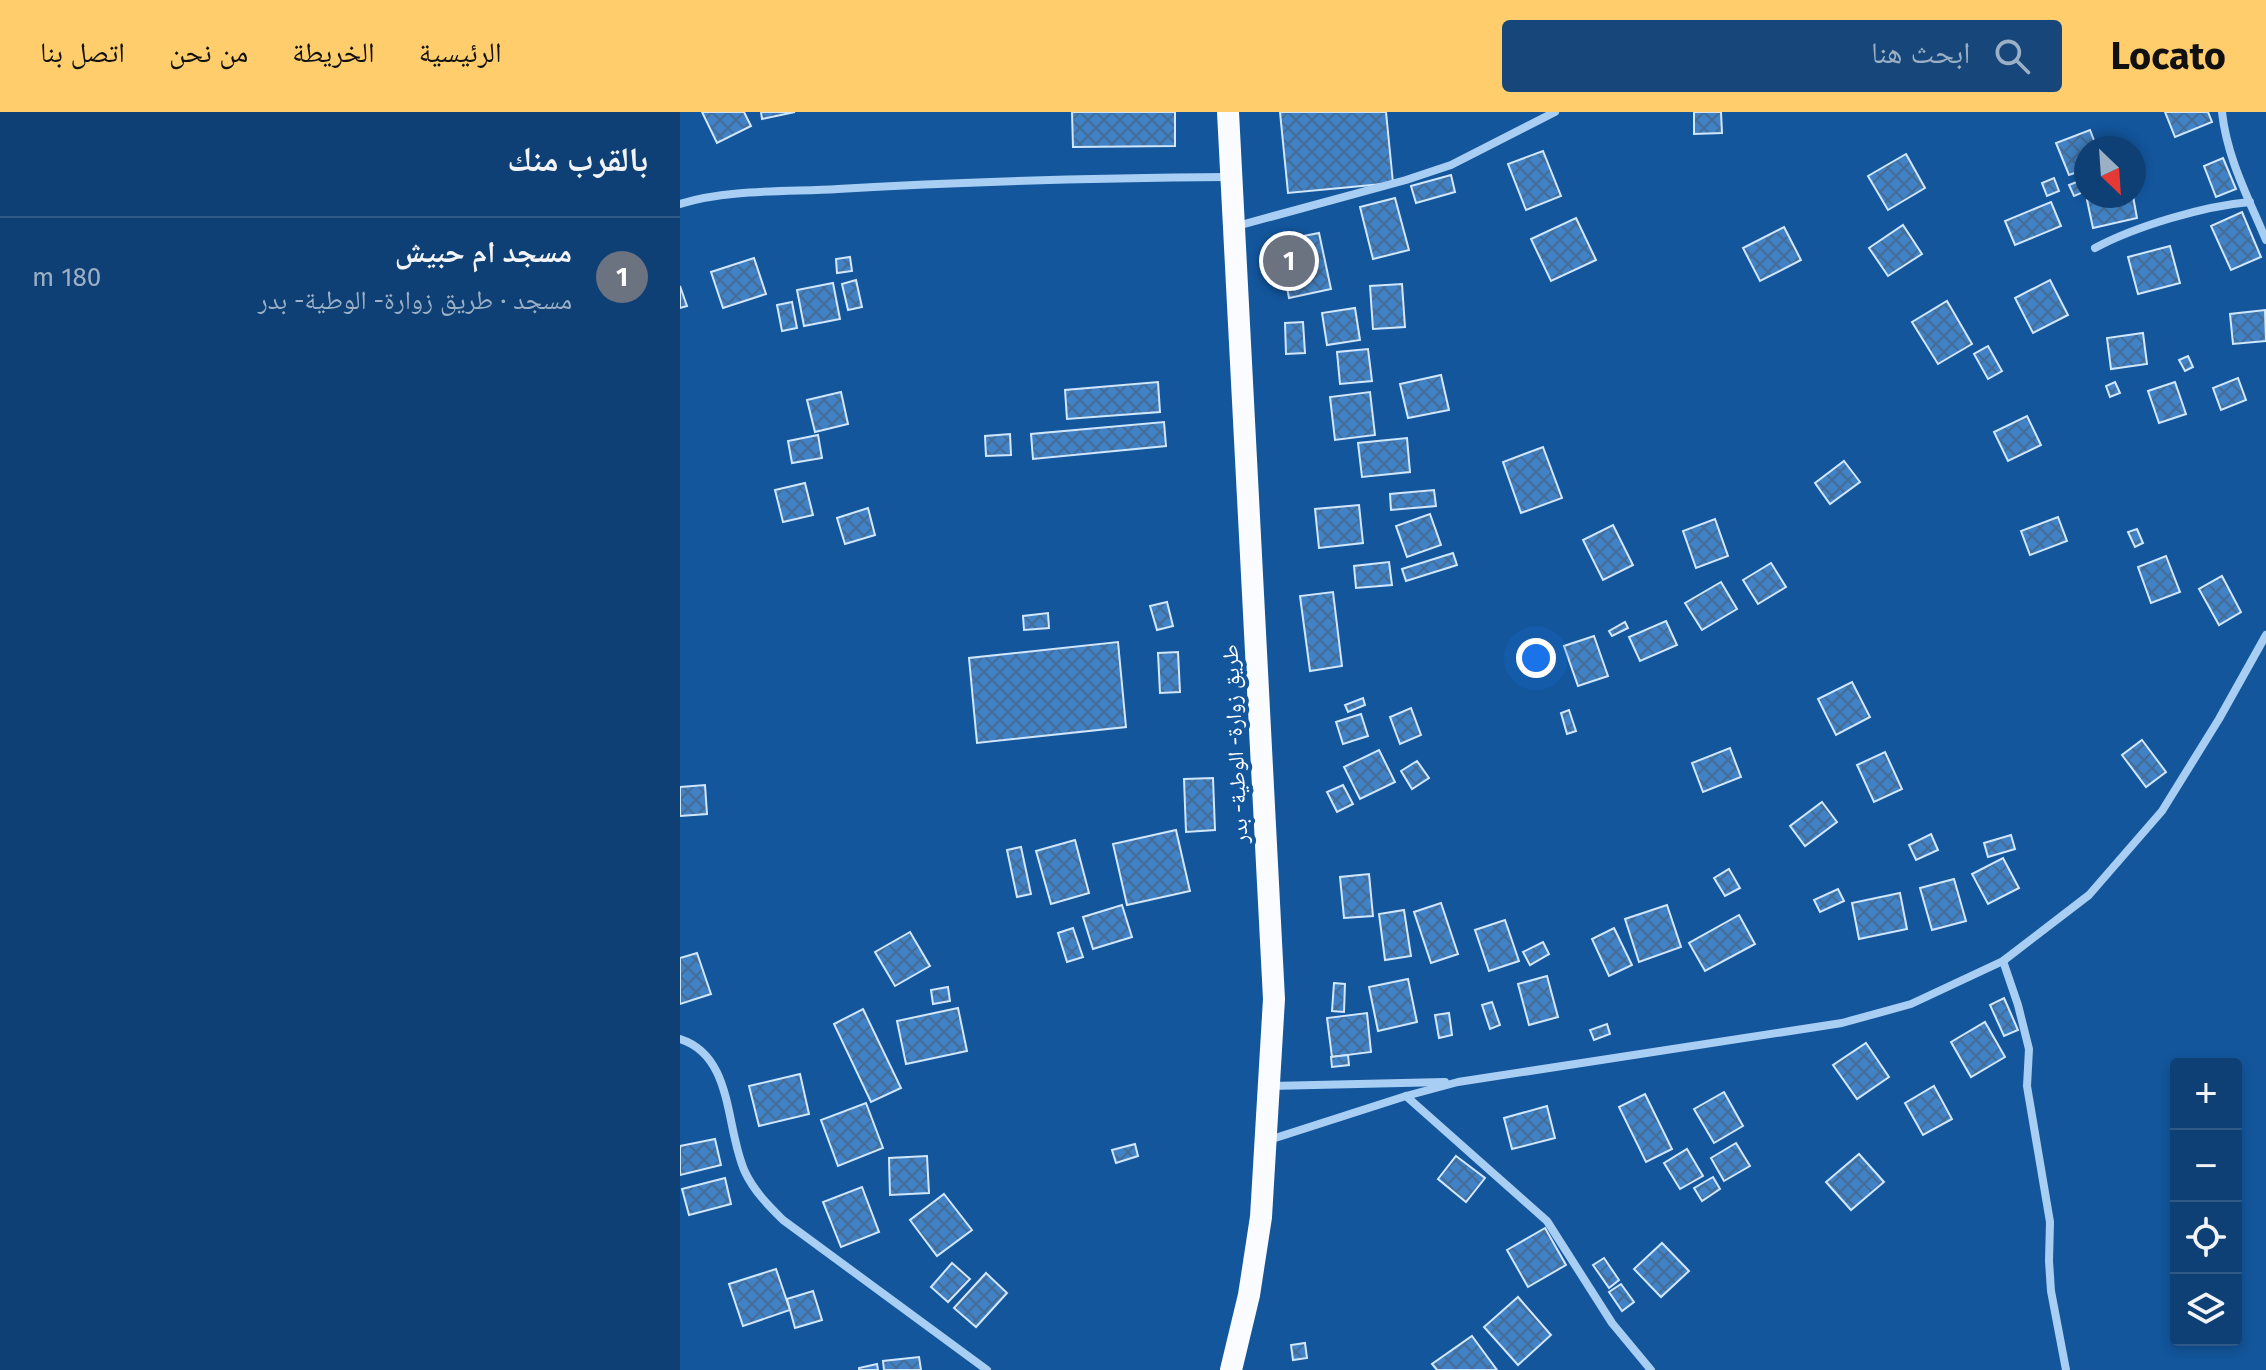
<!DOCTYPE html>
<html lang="ar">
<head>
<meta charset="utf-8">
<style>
	:root { --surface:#0e4075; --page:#17477a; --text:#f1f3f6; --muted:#9bafc5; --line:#2e5987; --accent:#ffcd6b }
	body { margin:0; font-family:"Fira Sans","Noto Naskh Arabic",sans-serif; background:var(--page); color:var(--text); direction:rtl }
	.controls { position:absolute; right:24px; bottom:24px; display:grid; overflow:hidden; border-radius:8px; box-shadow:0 4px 12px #0003 }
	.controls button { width:72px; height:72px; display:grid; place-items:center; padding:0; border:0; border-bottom:2px solid var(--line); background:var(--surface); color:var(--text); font:40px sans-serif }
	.compass { position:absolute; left:1394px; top:24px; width:72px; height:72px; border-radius:50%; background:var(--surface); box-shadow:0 4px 12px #0003; rotate:155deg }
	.you { position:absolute; left:856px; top:546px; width:28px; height:28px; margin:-20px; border:6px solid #fff; border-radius:50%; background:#1a73e8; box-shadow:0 0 0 12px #1a73e833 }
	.badge { display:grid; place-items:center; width:52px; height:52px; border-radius:50%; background:var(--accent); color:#fff; font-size:26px; font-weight:700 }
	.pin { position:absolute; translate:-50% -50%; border:4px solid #fff; box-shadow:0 2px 8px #0006 }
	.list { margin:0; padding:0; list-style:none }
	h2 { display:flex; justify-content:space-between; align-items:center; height:104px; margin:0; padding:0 32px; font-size:34px }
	h2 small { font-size:26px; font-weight:400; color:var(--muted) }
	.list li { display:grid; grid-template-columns:52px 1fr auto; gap:24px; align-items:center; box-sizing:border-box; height:120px; padding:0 32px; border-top:2px solid var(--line) }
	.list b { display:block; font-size:30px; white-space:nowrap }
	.list p { margin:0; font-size:26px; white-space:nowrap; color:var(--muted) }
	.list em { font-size:26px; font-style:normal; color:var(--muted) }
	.icon { flex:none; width:44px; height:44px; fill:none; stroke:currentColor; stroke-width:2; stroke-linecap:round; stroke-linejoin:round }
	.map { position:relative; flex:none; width:1586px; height:1258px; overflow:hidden; direction:ltr }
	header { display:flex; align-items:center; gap:48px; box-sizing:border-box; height:112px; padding:0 40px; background:var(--accent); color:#111 }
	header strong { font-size:38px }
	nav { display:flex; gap:44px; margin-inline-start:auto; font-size:28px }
	.search { width:560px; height:72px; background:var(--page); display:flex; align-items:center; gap:20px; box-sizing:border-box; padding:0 28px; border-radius:8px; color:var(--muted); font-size:30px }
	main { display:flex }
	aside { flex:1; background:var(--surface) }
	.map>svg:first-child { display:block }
</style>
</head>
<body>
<header>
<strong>Locato</strong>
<div class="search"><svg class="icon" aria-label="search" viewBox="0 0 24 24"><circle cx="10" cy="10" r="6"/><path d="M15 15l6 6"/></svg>ابحث هنا</div>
<nav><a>الرئيسية</a><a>الخريطة</a><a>من نحن</a><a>اتصل بنا</a></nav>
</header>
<main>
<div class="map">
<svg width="1586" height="1258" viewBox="0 0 1586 1258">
	<defs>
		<pattern id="building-cross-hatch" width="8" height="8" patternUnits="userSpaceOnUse" patternTransform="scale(2)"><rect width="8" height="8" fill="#4082c5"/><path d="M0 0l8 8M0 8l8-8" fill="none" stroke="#456c95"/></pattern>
	</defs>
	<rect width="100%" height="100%" fill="#13569c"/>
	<g fill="url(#building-cross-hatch)" stroke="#d1e7fd" stroke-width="2">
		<path d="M22,0H64L71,14L37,31Z"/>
		<path d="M81,0H115L82,7Z"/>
		<path d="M392,0H495V34L393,35Z"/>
		<path d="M600,0H706L713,71L608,81Z"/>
		<path d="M1014,0H1041L1042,21L1014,22Z"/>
		<path d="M1485,0H1528L1532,10L1495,25Z"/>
		<path d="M1410,18L1417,36H1406V57L1389,63L1376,31Z"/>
		<path d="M863,39L881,84L846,98L828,52Z"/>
		<path d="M1226,42L1245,76L1208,98L1188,64Z"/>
		<path d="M1543,46L1556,77L1536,85L1524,54Z"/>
		<path d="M771,63L775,80L736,91L731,74Z"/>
		<path d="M1374,66L1379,79L1367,84L1362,71Z"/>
		<path d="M1404,67L1406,79L1394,84L1389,73Z"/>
		<path d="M1427,84H1453L1457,106L1413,116L1407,88Z"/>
		<path d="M715,86L729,138L693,147L680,95Z"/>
		<path d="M1371,90L1381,114L1335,133L1325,109Z"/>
		<path d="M1562,100L1581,145L1551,158L1531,114Z"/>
		<path d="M896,106L916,148L871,169L851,127Z"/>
		<path d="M1223,113L1242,142L1208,164L1189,136Z"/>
		<path d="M1104,115L1121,148L1080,169L1063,136Z"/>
		<path d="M639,121L651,177L609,186L598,129Z"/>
		<path d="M1490,134L1500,171L1458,182L1448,145Z"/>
		<path d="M170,145L172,159L157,161L156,147Z"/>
		<path d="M74,146L86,182L43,196L31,160Z"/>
		<path d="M176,168L182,195L168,198L162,172Z"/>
		<path d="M1370,168L1388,203L1353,221L1335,186Z"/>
		<path d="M153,171L160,207L124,214L117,178Z"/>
		<path d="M722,172L725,215L693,217L690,174Z"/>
		<path d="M0,174L7,194L0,196Z"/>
		<path d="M1267,189L1292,232L1258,252L1232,210Z"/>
		<path d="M112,190L117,216L102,219L97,193Z"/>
		<path d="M675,196L680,228L647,233L642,201Z"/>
		<path d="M1585,198L1586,229L1553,232L1550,202Z"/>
		<path d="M623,210L625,241L606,242L605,211Z"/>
		<path d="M1463,221L1467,252L1431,257L1427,226Z"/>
		<path d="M1308,234L1322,259L1308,267L1294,242Z"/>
		<path d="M688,237L692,269L660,272L657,240Z"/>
		<path d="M1508,244L1513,255L1505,259L1499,248Z"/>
		<path d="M761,263L769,298L728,306L720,272Z"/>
		<path d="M1558,266L1566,288L1541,298L1533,276Z"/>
		<path d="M478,270L480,300L387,307L385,278Z"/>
		<path d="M1435,270L1440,281L1430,285L1426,274Z"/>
		<path d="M1495,270L1506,302L1479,311L1468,279Z"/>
		<path d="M161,280L168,312L135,320L127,288Z"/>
		<path d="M690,280L695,323L655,328L650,285Z"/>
		<path d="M1347,304L1361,333L1328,349L1314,320Z"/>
		<path d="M484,310L486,334L353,347L351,322Z"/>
		<path d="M330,322L331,343L306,344L305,324Z"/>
		<path d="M138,323L142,346L112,351L108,329Z"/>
		<path d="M727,326L730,360L682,365L678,331Z"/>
		<path d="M863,335L882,386L841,401L823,350Z"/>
		<path d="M1164,349L1180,370L1150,392L1135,371Z"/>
		<path d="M125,371L133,403L103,410L95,378Z"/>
		<path d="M754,378L756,394L711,398L710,382Z"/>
		<path d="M679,393L683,431L639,436L635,397Z"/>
		<path d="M188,396L195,423L165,432L157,406Z"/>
		<path d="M750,402L761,433L727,445L716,414Z"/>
		<path d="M1378,405L1387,429L1350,443L1341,419Z"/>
		<path d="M1035,407L1048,444L1016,456L1003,419Z"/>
		<path d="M933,413L953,453L923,468L903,428Z"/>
		<path d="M1457,417L1463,431L1455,435L1448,420Z"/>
		<path d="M773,441L777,453L726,469L722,457Z"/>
		<path d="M1486,444L1500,480L1471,491L1458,455Z"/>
		<path d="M709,450L712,473L676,476L674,454Z"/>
		<path d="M1091,451L1106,475L1078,492L1063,468Z"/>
		<path d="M1542,464L1561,500L1539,513L1519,477Z"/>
		<path d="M1041,470L1057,497L1022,518L1005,491Z"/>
		<path d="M653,480L662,554L630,559L620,484Z"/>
		<path d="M487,490L493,514L477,518L470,494Z"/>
		<path d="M368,501L369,516L344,518L343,504Z"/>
		<path d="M986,509L997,533L960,549L949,525Z"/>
		<path d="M945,510L948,516L932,524L929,519Z"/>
		<path d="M914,524L928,564L898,574L884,534Z"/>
		<path d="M438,530L446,615L297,631L289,546Z"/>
		<path d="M498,540L500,580L480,581L478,541Z"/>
		<path d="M1172,570L1190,605L1156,623L1138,587Z"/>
		<path d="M683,586L685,593L668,600L665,593Z"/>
		<path d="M731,596L741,623L720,632L710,605Z"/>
		<path d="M889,598L896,619L887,622L881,601Z"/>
		<path d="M681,602L688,624L663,632L656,610Z"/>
		<path d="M1462,628L1486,660L1466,675L1442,643Z"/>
		<path d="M1050,636L1061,665L1023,680L1012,651Z"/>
		<path d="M699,638L715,670L680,687L664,655Z"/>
		<path d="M1205,640L1222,677L1194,690L1177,653Z"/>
		<path d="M737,649L749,666L732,677L721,659Z"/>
		<path d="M533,666L535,718L506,720L504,667Z"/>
		<path d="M25,673L27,702L0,704V675Z"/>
		<path d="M663,673L673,692L657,700L647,680Z"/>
		<path d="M1142,690L1157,710L1125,734L1110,714Z"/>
		<path d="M496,718L510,779L447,793L433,732Z"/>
		<path d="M1251,722L1258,738L1236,748L1229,733Z"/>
		<path d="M1331,723L1335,737L1308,745L1304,731Z"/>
		<path d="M395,728L409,781L371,792L356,739Z"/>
		<path d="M341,735L351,782L337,785L327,738Z"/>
		<path d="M1323,746L1339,776L1308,792L1292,762Z"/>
		<path d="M1049,757L1060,776L1045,784L1034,766Z"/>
		<path d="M689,762L693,804L664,806L660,765Z"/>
		<path d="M1274,767L1286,809L1252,818L1240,776Z"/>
		<path d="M1158,777L1164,789L1140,800L1134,788Z"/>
		<path d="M1220,781L1227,817L1179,827L1172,791Z"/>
		<path d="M761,791L778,842L751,851L734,800Z"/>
		<path d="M442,793L452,825L413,837L403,805Z"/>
		<path d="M987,793L1001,835L959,850L945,807Z"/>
		<path d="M724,798L731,844L705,848L699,802Z"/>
		<path d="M1059,803L1075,832L1025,859L1009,831Z"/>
		<path d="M825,808L839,849L809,859L795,818Z"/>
		<path d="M393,816L403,845L387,850L378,821Z"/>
		<path d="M934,816L952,853L929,864L912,827Z"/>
		<path d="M230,820L250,854L215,874L195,840Z"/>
		<path d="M863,830L869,842L850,853L843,840Z"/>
		<path d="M17,841L31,882L0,892V846Z"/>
		<path d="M867,864L878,905L849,913L838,872Z"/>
		<path d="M728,867L737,910L698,919L689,875Z"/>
		<path d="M654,871L665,872L664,900L652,899Z"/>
		<path d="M268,875L270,889L253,892L251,878Z"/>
		<path d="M1324,886L1338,918L1324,924L1310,893Z"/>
		<path d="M812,890L820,913L810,917L802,893Z"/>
		<path d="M278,896L287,939L226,952L217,909Z"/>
		<path d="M183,897L221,976L191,990L154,912Z"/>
		<path d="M687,901L691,940L652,945L647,906Z"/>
		<path d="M769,901L772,923L759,926L755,903Z"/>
		<path d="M1305,910L1325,945L1291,965L1271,930Z"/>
		<path d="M927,912L930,922L914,928L910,918Z"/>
		<path d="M1186,931L1209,965L1177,987L1153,953Z"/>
		<path d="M668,943L669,953L652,955L651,945Z"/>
		<path d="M120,962L129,1002L79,1014L69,974Z"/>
		<path d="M1254,974L1272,1007L1243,1023L1225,991Z"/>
		<path d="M1044,980L1063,1014L1034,1031L1014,997Z"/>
		<path d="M965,982L992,1037L966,1050L939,995Z"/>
		<path d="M186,991L203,1036L158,1054L141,1008Z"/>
		<path d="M867,994L875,1026L832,1037L824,1006Z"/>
		<path d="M35,1027L41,1053L0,1063V1034Z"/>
		<path d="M1056,1031L1070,1054L1044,1069L1031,1046Z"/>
		<path d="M455,1032L458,1044L436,1051L432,1038Z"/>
		<path d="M1007,1037L1023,1064L1000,1077L984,1051Z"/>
		<path d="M1179,1042L1204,1070L1171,1098L1146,1070Z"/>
		<path d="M247,1044L249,1081L210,1083L209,1046Z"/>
		<path d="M776,1044L805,1066L786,1090L758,1067Z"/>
		<path d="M1033,1065L1040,1077L1022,1089L1014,1076Z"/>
		<path d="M45,1066L51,1092L9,1103L2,1077Z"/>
		<path d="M182,1075L199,1120L161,1135L143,1090Z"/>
		<path d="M264,1082L292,1118L257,1144L230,1108Z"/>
		<path d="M865,1116L886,1153L848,1175L827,1138Z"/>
		<path d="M982,1131L1009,1159L981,1185L954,1157Z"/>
		<path d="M924,1146L939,1168L929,1176L913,1153Z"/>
		<path d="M272,1151L290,1167L268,1190L251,1175Z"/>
		<path d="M96,1157L110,1198L63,1214L49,1172Z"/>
		<path d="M306,1161L327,1181L296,1215L274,1196Z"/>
		<path d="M941,1172L954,1190L942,1199L929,1180Z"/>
		<path d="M133,1179L142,1208L115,1216L107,1187Z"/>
		<path d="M838,1185L871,1223L838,1253L804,1215Z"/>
		<path d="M792,1224L817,1258H757L752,1252Z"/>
		<path d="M625,1231L627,1246L613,1248L611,1233Z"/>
		<path d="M239,1245L241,1258H204L203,1249Z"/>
		<path d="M197,1252L198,1258H179V1256Z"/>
	</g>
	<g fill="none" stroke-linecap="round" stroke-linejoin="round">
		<g stroke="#a8cef4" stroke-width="8">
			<path d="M1542,0C1547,46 1568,85 1586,128"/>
			<path d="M0,92C47,77 109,80 158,77C288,69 418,66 549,65"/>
			<path d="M557,114L726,68L771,53L875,0"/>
			<path d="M1415,136C1456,114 1524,94 1570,90"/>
			<path d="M1323,849L1338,893L1349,937L1347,974L1370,1110L1369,1149L1371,1179L1386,1258"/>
			<path d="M0,927C54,944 45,1016 65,1060C74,1079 88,1093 103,1108L307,1258"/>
			<path d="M591,974L765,970"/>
			<path d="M726,984L867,1109L932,1211L971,1258"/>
			<path d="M589,1028L726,984L778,970L1162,911L1231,892L1323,849L1409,783L1482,699L1539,607L1586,523"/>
		</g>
		<path stroke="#fafcff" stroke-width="22" d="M548,0L594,887L581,1105L569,1183L551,1258"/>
	</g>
	<g text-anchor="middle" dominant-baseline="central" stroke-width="8" stroke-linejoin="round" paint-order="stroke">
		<g font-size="22" fill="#fff" stroke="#13569c">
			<text transform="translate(555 632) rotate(-93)">طريق زوارة- الوطية- بدر</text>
		</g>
	</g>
</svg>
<div class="controls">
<button>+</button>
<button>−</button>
<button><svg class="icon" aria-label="locate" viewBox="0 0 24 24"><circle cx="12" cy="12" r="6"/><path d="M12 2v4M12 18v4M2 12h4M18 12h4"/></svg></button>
<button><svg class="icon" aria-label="layers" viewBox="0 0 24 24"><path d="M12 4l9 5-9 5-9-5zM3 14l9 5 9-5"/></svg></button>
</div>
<svg class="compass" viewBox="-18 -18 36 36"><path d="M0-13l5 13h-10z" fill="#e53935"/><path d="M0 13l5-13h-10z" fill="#9bafc5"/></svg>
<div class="you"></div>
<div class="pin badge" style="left:609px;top:149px;background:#6b7280">1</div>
</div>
<aside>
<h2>بالقرب منك<small></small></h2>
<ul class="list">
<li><span class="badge" style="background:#6b7280">1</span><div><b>مسجد ام حبيش</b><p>مسجد · طريق زوارة- الوطية- بدر</p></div><em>180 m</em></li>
</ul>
</aside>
</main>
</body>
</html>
